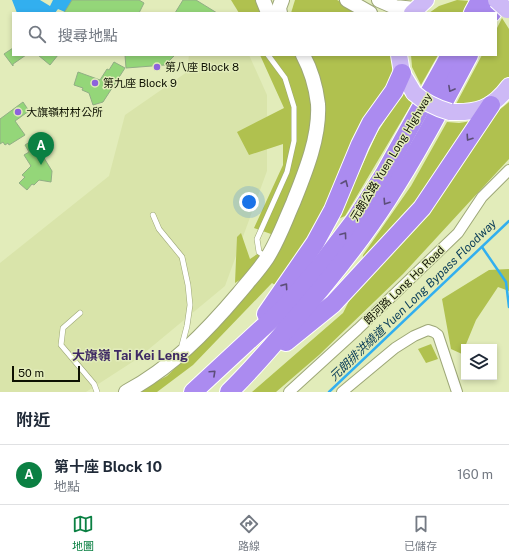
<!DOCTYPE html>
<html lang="zh-TW">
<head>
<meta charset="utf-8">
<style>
	:root { --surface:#fff; --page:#f2f2f3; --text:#1f2937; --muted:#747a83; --line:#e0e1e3; --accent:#0b8043 }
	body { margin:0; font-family:"Public Sans","Noto Sans TC",sans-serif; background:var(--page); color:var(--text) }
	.controls { position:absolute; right:12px; bottom:12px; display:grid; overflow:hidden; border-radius:0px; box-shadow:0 2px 6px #0003 }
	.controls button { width:36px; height:36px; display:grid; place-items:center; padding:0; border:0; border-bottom:1px solid var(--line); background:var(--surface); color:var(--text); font:20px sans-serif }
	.scale { position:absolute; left:12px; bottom:10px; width:68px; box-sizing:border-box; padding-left:4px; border:2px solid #0e1102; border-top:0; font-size:11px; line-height:14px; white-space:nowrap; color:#0e1102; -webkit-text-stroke:3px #e2ecba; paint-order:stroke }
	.you { position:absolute; left:249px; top:202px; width:14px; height:14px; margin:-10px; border:3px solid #fff; border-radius:50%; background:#1a73e8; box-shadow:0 0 0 6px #1a73e833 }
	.badge { display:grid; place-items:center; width:26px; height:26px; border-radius:50%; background:var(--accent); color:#fff; font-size:13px; font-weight:700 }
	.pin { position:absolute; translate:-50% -33px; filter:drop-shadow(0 1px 2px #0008) }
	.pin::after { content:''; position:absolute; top:21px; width:14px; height:12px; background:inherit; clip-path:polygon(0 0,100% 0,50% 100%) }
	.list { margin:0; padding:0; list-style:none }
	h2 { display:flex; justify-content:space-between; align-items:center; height:52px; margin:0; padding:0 16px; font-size:17px }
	h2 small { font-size:13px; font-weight:400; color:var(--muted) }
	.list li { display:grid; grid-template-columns:26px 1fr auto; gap:12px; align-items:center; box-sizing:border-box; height:60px; padding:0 16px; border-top:1px solid var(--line) }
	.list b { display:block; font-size:15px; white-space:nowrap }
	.list p { margin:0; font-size:13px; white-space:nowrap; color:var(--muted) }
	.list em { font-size:13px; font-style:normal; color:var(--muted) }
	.icon { flex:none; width:22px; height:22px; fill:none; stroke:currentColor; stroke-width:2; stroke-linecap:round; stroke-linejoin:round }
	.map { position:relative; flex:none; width:509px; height:392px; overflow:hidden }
	.search { position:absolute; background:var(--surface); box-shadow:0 2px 6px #0003; left:12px; right:12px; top:12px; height:44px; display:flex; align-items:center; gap:10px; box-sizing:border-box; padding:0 14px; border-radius:0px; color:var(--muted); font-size:15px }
	.sheet { height:112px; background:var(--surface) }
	nav { display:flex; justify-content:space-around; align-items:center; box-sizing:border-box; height:56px; border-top:1px solid var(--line); background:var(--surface); font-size:11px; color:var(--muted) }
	nav a { display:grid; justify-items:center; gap:2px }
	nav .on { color:var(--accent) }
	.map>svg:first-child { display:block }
</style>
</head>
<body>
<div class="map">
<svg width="509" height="392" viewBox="0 0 509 392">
	<rect width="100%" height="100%" fill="#e2ecba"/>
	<path fill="#d9e4aa" d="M189,55H249L267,95V171L225,286L137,359L86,392H0V263L109,176L125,115L187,72Z"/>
	<g fill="#b0c14f">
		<path d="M231,0H258L265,13H239Z"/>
		<path d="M295,0H337L362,13H291Z"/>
		<path d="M457,0L469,1L462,13H429L439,6Z"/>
		<path d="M502,18L509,29V78L500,90L486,100L468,105L456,104L482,55H496V30Z"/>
		<path d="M260,55H392L393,72L390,83L322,216L309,238L275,285L272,283L193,365L157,392H137L167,376L187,357L246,276L235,283L237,237L241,233L250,259L266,248L271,234L254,228L283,165V144L249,155L237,132L284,108Z"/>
		<path d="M411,55H438L421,85L412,67Z"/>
		<path d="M403,92L412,103L345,216L336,220L356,179L377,133Z"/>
		<path d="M509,102V159L403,274L319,355L276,392H252L343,313L350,299L388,257L492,116Z"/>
		<path d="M472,121L422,197L362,264L363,255L411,186L447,122L459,123Z"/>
		<path d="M509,269V291L498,287L476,320L462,354L451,349L442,299L489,270Z"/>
		<path d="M431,344L438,359L426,363L418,349Z"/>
	</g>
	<path fill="#32afef" d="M12,0H40L50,6L53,0H77L65,12L58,9L55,13H17Z"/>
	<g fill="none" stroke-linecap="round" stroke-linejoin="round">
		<g stroke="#32afef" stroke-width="2.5">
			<path d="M482,247L506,282L509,307"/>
			<path d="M329,392L509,221"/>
		</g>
	</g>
	<g fill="#94d679" stroke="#91ae85">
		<path d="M72,0H139L144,3L139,13H64Z"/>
		<path d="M183,0H196L217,13H175Z"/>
		<path d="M13,48V55H26L13,64V66L4,54Z"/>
		<path d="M38,55H58L50,65Z"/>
		<path d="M125,55H175L165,65L126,68Z"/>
		<path d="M114,62L125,68L103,102L93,105L89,93L82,90L83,88L74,85L78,72L100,80L107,69L109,70Z"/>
		<path d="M23,102L29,111L15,121L25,135L9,145L8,143L5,145L3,142L0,144V119Z"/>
		<path d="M33,140L52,171L51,182L39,180L34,185L32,184L27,190L19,183L25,177L22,175L31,166L24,155L29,152L25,145Z"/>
	</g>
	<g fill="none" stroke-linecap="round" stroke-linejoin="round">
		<defs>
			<g id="lane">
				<path d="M153,215L159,229L182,257L188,285L190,305L187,326L182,345L184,348"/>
				<path d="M266,257L259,252L257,239L287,172L294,141V107L285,78L268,55"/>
				<path d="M80,313L63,328L61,345L94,384L97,392"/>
			</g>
			<g id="street">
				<path d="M289,392L358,329L458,233L482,197L509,170"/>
				<path d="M342,392L395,348L414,336L428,330L434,332L438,335L457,392"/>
			</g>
			<g id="secondary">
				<path d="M263,0L267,10L270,13"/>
				<path d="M347,0L370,13"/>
				<path d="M379,0L395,7L415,9"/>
				<path d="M280,13L279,8L282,0"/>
				<path d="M126,392C171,368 206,332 239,293C248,282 259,270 267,258C278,241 285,221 293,203C305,173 320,137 318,104C316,87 311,70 303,55"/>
			</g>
			<g id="primary">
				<path d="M412,13L426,0"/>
				<path d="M399,55L402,73L414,93"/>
				<path d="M450,112C477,113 492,109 509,86"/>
			</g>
			<g id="highway">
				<path d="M473,13L480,0"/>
				<path d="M492,13L500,0"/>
				<path d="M266,314L315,243L333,210L360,145L371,123L394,91L402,73"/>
				<path d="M286,342L333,304L422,208L491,105"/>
				<path d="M193,392L284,308L320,266L355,220L384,174L450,55"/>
				<path d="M229,392C251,371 270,348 290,325C325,285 358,245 387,200C417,154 443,104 469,55"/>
			</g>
		</defs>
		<use href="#lane" stroke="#9da777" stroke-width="6"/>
		<use href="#street" stroke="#9da777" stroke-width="12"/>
		<use href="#secondary" stroke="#9da777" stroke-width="16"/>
		<use href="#primary" stroke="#fff" stroke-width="18"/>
		<use href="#highway" stroke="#fff" stroke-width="20"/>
		<use href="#lane" stroke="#fff" stroke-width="5"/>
		<use href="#street" stroke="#fff" stroke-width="10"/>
		<use href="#secondary" stroke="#fff" stroke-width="14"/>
		<use href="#primary" stroke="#cdb9f6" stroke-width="16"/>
		<use href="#highway" stroke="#ab8bf0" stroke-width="18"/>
		<defs>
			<g id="primary-bridge">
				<path d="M496,0L507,10"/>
				<path d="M414,93C424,102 436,108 450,112"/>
			</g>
		</defs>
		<use href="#primary-bridge" stroke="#fff" stroke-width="18" stroke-linecap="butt"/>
		<use href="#primary-bridge" stroke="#cdb9f6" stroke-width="16"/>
	</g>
	<defs><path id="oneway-chevron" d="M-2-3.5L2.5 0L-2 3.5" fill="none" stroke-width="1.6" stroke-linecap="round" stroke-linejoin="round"/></defs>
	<g stroke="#5c4e79">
		<use href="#oneway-chevron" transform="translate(451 89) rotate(119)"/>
		<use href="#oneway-chevron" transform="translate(469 138) rotate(124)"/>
		<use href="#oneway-chevron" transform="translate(345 183) rotate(-67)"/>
		<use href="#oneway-chevron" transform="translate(386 202) rotate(123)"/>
		<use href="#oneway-chevron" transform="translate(344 235) rotate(-54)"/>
		<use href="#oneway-chevron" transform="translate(285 286) rotate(-55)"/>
		<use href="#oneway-chevron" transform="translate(213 373) rotate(-43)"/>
	</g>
	<g fill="#8d62dc" stroke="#e2ecba" stroke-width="1.5">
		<circle cx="157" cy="67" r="4"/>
		<circle cx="95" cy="83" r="4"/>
		<circle cx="18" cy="112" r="4"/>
	</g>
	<g text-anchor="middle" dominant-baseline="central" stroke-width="3" stroke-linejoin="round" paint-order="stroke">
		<g font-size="11" fill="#0e1102" stroke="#e2ecba" text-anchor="start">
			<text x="165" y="67">第八座 Block 8</text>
			<text x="103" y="83">第九座 Block 9</text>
			<text x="26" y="112">大旗嶺村村公所</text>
		</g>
		<g font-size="11" fill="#0e1102" stroke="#e2ecba">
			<text transform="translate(391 157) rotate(-59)">元朗公路 Yuen Long Highway</text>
			<text transform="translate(404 285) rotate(-44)">朗河路 Long Ho Road</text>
		</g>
		<g font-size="12" font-style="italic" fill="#0e405a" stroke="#e2ecba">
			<text transform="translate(413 300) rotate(-44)">元朗排洪繞道 Yuen Long Bypass Floodway</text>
		</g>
		<g font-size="13" font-weight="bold" fill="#3e2964" stroke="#e2ecba">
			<text x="130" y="355">大旗嶺 Tai Kei Leng</text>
		</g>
	</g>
</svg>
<div class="controls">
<button><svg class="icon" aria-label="layers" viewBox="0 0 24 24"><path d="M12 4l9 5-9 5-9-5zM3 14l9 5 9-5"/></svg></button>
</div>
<div class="scale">50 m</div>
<div class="you"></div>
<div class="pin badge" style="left:41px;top:165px">A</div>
<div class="search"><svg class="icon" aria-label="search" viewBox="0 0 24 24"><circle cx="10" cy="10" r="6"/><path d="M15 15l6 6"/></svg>搜尋地點</div>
</div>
<section class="sheet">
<h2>附近<small></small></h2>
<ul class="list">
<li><span class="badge">A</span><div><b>第十座 Block 10</b><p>地點</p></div><em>160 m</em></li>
</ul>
</section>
<nav>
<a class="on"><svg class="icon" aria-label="map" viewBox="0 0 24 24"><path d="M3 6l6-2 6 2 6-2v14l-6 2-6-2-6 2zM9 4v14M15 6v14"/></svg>地圖</a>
<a><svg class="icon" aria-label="directions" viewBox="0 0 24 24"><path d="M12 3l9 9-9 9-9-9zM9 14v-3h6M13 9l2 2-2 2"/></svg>路線</a>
<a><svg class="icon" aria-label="saved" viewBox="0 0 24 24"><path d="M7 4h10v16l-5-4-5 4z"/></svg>已儲存</a>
</nav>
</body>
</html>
